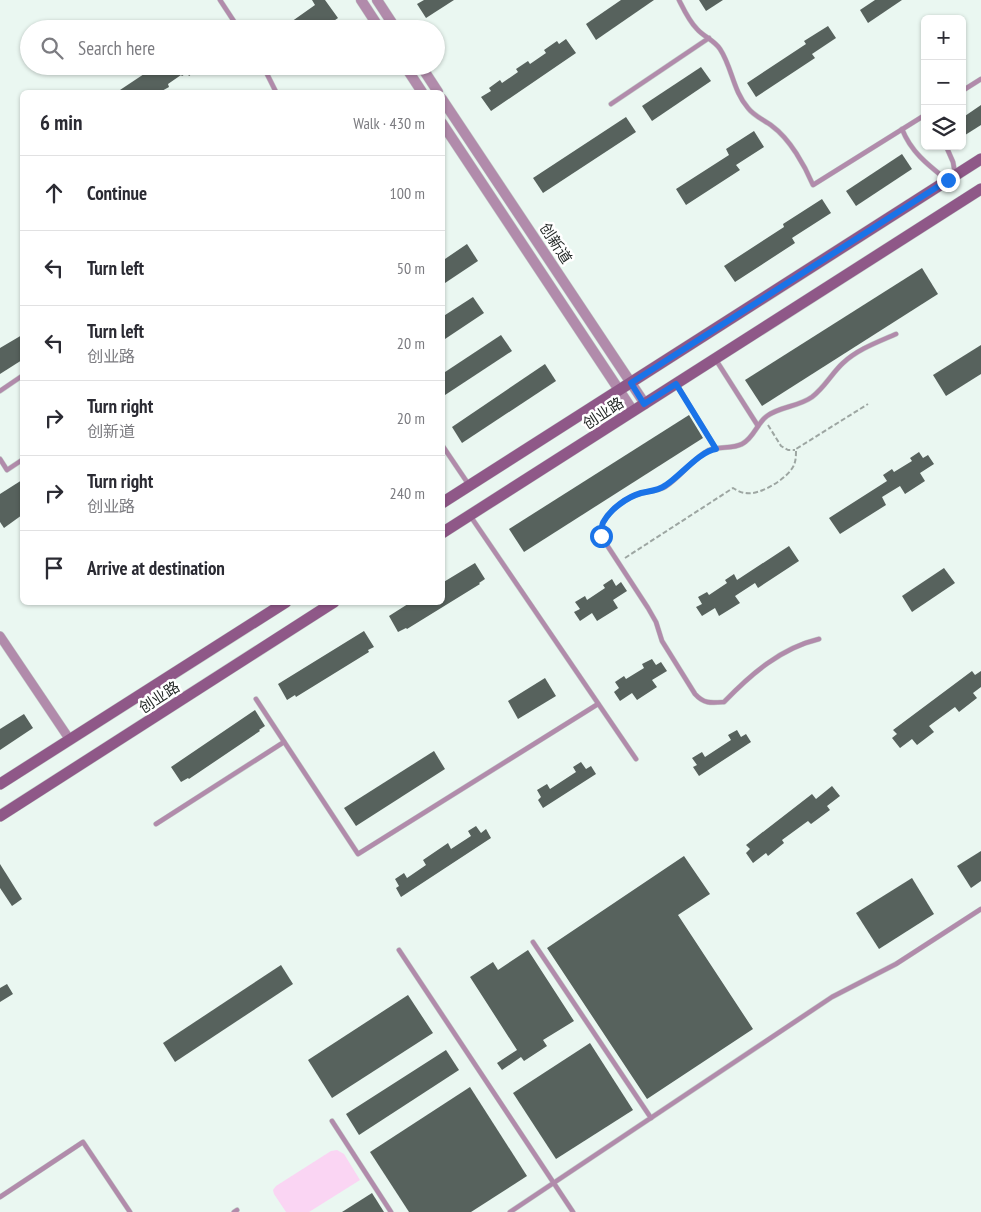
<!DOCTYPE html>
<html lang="en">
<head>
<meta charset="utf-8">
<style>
	:root { --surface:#fff; --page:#f7f7f7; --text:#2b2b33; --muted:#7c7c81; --line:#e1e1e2 }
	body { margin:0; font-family:"PT Sans Narrow","Noto Sans SC",sans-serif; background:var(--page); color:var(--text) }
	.controls { position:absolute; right:15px; top:15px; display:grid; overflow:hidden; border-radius:8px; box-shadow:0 1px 4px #0004 }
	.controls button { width:45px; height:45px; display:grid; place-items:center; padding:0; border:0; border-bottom:1px solid var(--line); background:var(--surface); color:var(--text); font:25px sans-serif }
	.stop { position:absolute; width:15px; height:15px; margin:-11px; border:4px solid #1a73e8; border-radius:50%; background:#fff }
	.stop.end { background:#1a73e8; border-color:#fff; box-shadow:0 1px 5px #0008 }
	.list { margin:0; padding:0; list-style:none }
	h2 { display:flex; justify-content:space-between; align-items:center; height:65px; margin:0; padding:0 20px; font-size:21px }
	h2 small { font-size:16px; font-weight:400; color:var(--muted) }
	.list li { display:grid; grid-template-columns:32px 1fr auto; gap:15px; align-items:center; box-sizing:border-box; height:75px; padding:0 20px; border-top:1px solid var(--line) }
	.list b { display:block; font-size:19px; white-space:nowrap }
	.list p { margin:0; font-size:16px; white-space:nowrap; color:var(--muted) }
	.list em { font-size:16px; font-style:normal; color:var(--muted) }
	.icon { flex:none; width:28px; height:28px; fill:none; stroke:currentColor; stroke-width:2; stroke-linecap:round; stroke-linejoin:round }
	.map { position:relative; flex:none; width:981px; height:1212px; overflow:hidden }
	.search { position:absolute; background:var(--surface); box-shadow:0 1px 4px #0004; left:20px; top:20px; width:425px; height:55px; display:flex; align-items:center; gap:12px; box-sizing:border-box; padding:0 18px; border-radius:28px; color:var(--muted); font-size:19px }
	.panel { position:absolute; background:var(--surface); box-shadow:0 1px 4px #0004; left:20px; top:90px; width:425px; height:515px; border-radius:8px }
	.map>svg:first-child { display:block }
</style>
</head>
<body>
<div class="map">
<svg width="981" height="1212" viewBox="0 0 981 1212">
	<rect width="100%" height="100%" fill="#eaf7f1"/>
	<path fill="#fad5f3" d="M337,1150L344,1154L360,1180L309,1212H286L274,1194L273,1190L276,1186L331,1151Z"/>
	<g fill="#57625d">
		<path d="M312,0H325L338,18L328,25L331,29H281L315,5Z"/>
		<path d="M424,0H454L426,18L417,4Z"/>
		<path d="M621,0H654L596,40L586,24Z"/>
		<path d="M699,0H723L706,11Z"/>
		<path d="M875,0H902L868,23L860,10Z"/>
		<path d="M828,26L836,38L812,54L815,58L756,97L747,83L806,44L804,41Z"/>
		<path d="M566,39L576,53L491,111L481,97L491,91L489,88L500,80L502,83L518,72L516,69L528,61L530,64L546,53L544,50L557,41L559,44Z"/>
		<path d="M156,66H203L189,76L187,73L182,76L181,75L168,84L169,87L160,92H117Z"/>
		<path d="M701,67L711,81L652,121L642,106Z"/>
		<path d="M981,105V125L962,137V118Z"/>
		<path d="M626,117L636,132L543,193L533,178Z"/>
		<path d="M754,131L764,147L736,165L740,170L686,205L676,189L729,155L726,149Z"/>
		<path d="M902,154L912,169L856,206L846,191Z"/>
		<path d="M822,199L831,213L792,238L795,243L735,282L724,266L784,227L783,224Z"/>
		<path d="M467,244L478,261L442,285V261Z"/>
		<path d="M922,268L938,294L762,406L745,380Z"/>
		<path d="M473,297L484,313L442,341V317Z"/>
		<path d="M22,335V360L0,374V348Z"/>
		<path d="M501,335L512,351L442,397V374Z"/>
		<path d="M981,345V374L946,396L933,375Z"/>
		<path d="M545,364L556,381L462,443L452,427Z"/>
		<path d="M689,415L703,438L524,552L509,529Z"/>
		<path d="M919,452L923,458L928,455L934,464L920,473L925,481L905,494L900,486L882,497L886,505L840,534L829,518L887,481L883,475L892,469L894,472L912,461L910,458Z"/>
		<path d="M22,480V515L4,528L0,522V494Z"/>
		<path d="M789,546L799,561L758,588L755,583L735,596L740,603L719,616L715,608L702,616L696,607L702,604L698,597L707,592L709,595L727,583L725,580L734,574L737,580Z"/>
		<path d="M475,563L485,579L479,583L480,584L407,629L406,628L398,632L389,616L411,602H442V583Z"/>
		<path d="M944,568L955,583L912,612L902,596Z"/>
		<path d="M612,579L616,586L621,582L627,591L613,600L618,608L597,621L592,613L580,621L574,612L580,609L575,602L585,596L587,600L605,588L603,585Z"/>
		<path d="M364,631L374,647L368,650L369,652L296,697L295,695L287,700L278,684Z"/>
		<path d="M652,659L656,665L661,662L667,671L652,680L657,687L637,700L632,693L620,701L614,692L619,688L615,682L624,676L626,679L644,668L642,664Z"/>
		<path d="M972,671L975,675L981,671V687L973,693L977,698L959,712L955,707L929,726L934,732L917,745L912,739L900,748L892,738L897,734L893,730Z"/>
		<path d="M545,678L556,696L518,719L508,701Z"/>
		<path d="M255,710L265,726L259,730L260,731L189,779L188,778L181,782L171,767Z"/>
		<path d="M24,714L33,728L0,750V729Z"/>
		<path d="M737,730L741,737L746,734L751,742L699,776L693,767L697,765L692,758L702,752L705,757L731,740L728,735Z"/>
		<path d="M434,751L445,769L356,826L344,808Z"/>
		<path d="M581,762L586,769L591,766L596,774L543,808L538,800L541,797L537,790L547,784L550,789L576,772L573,767Z"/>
		<path d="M832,786L840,796L827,806L830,810L811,824L808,821L782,840L784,843L768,856L766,853L753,863L746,853L750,849L746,845L812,794L816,799Z"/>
		<path d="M476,826L481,833L486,829L491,838L401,897L396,888L399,886L395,879L404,873L407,878L426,865L423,860L448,843L451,849L471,836L468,831Z"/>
		<path d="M981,851V881L971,888L957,866Z"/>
		<path d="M684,856L710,894L678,915L753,1029L647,1099L547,948Z"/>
		<path d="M0,864L22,899L12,906L0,888Z"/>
		<path d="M912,878L934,914L879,949L856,913Z"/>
		<path d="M528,950L574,1021L543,1040L547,1046L524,1061L521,1057L502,1070L497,1063L517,1050L470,977L493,962L498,970Z"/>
		<path d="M281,965L293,984L175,1062L163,1043Z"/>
		<path d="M7,984L13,994L0,1002V988Z"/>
		<path d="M408,995L433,1033L332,1098L308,1060Z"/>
		<path d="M590,1043L633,1110L556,1159L513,1093Z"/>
		<path d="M446,1050L459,1070L359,1135L346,1114Z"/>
		<path d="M470,1087L527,1176L471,1212H409L370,1152Z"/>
		<path d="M372,1193L384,1212H342Z"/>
	</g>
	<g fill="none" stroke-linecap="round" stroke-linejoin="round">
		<defs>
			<g id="service">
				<path d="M220,0L239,29"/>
				<path d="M679,0C684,10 689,21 697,29C704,37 714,40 720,49C732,67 733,91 748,108C754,116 764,120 772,126C790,139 805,166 813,185L925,115"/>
				<path d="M263,66L276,92"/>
				<path d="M962,91L981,79"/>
				<path d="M611,104L709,38"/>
				<path d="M902,129C911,152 928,165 947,180"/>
				<path d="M946,146L953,162L955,173"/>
				<path d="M716,360L758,426"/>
				<path d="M677,385L716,449"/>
				<path d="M0,391L22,376"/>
				<path d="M442,445L469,485"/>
				<path d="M0,459L7,470L22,460"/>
				<path d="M471,517L636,759"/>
				<path d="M819,639C781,648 751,674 724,702C711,703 704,704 695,694L662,641L656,622L648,608L601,536C602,531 601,525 604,521C610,510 627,497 639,494C648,491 657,491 665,487C681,477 692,459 709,450C719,446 733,449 742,444C754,438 757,423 767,416C781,406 798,407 812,397C825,387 832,373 843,363C858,349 878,342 896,334"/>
				<path d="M256,699L358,854L598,704"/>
				<path d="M156,824L284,742"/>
				<path d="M533,942L651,1118"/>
				<path d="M399,950L573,1212"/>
				<path d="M332,1121L391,1212"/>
				<path d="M0,1197L83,1142L130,1212"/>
				<path d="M234,1212L237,1210"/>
				<path d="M510,1212L832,997L896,964L981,909"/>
			</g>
			<path id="minor" d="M0,636L70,740"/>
			<g id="tertiary">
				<path d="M361,0L380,29"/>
				<path d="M377,0L396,29"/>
				<path d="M405,66L422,92"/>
				<path d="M421,66L438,92"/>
				<path d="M442,99L645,404"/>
				<path d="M442,123L633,411"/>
			</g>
			<g id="secondary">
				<path d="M442,503L981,159"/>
				<path d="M442,533L981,189"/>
				<path d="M0,784L286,602"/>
				<path d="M0,816L334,602"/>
			</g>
		</defs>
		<use href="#service" stroke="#c5d1cb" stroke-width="5.5"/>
		<use href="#minor" stroke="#c5d1cb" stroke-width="10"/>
		<use href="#tertiary" stroke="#c5d1cb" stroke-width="11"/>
		<use href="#secondary" stroke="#c5d1cb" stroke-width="12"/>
		<g stroke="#9da6a2" stroke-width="2" stroke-dasharray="5 2.5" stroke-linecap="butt">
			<path d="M768,425L781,446L788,450H795"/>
			<path d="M625,558L733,488C739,492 745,494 752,493C765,492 789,477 794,465C796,460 796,455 796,449L868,404"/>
		</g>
		<use href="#service" stroke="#b18bab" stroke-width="4.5"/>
		<use href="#minor" stroke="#b18bab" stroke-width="9"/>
		<use href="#tertiary" stroke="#b18bab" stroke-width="10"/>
		<use href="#secondary" stroke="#8f5888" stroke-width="11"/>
	</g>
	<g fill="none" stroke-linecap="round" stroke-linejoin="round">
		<path stroke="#1a73e8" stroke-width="6" d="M601,536C602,531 601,524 604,521C611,509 627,497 641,493C650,491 658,491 666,485C680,476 700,451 716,449L676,384L644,404L631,383L948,180"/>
	</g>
	<g text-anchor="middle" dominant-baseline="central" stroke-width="5" stroke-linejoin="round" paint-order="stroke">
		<g font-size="15" fill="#1d2220" stroke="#fff">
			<text transform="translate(556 243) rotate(57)">创新道</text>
			<text transform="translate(603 413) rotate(-33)">创业路</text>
			<text transform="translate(159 697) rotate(-33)">创业路</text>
		</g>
	</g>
</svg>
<div class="controls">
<button>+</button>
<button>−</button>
<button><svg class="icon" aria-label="layers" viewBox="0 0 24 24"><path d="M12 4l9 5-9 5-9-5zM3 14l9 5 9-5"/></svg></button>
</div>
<div class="stop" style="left:601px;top:536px"></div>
<div class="stop end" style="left:948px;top:180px"></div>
<div class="search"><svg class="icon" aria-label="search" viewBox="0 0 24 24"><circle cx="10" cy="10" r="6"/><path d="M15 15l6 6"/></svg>Search here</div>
<section class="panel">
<h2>6 min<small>Walk · 430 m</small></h2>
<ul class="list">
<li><svg class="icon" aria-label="ahead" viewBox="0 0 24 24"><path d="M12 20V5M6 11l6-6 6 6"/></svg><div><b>Continue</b></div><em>100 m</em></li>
<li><svg class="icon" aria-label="left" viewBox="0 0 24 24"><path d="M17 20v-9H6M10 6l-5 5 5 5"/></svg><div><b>Turn left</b></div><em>50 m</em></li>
<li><svg class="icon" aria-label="left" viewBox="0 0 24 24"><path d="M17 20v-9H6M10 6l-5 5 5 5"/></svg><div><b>Turn left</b><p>创业路</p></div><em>20 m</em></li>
<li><svg class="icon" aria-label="right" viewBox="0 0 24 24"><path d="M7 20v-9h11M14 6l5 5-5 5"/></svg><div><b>Turn right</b><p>创新道</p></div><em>20 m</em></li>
<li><svg class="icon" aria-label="right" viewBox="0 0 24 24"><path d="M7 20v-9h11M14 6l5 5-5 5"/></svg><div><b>Turn right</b><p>创业路</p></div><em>240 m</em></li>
<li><svg class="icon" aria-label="arrive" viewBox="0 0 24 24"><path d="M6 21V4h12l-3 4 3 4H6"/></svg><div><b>Arrive at destination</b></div></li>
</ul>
</section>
</div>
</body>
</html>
